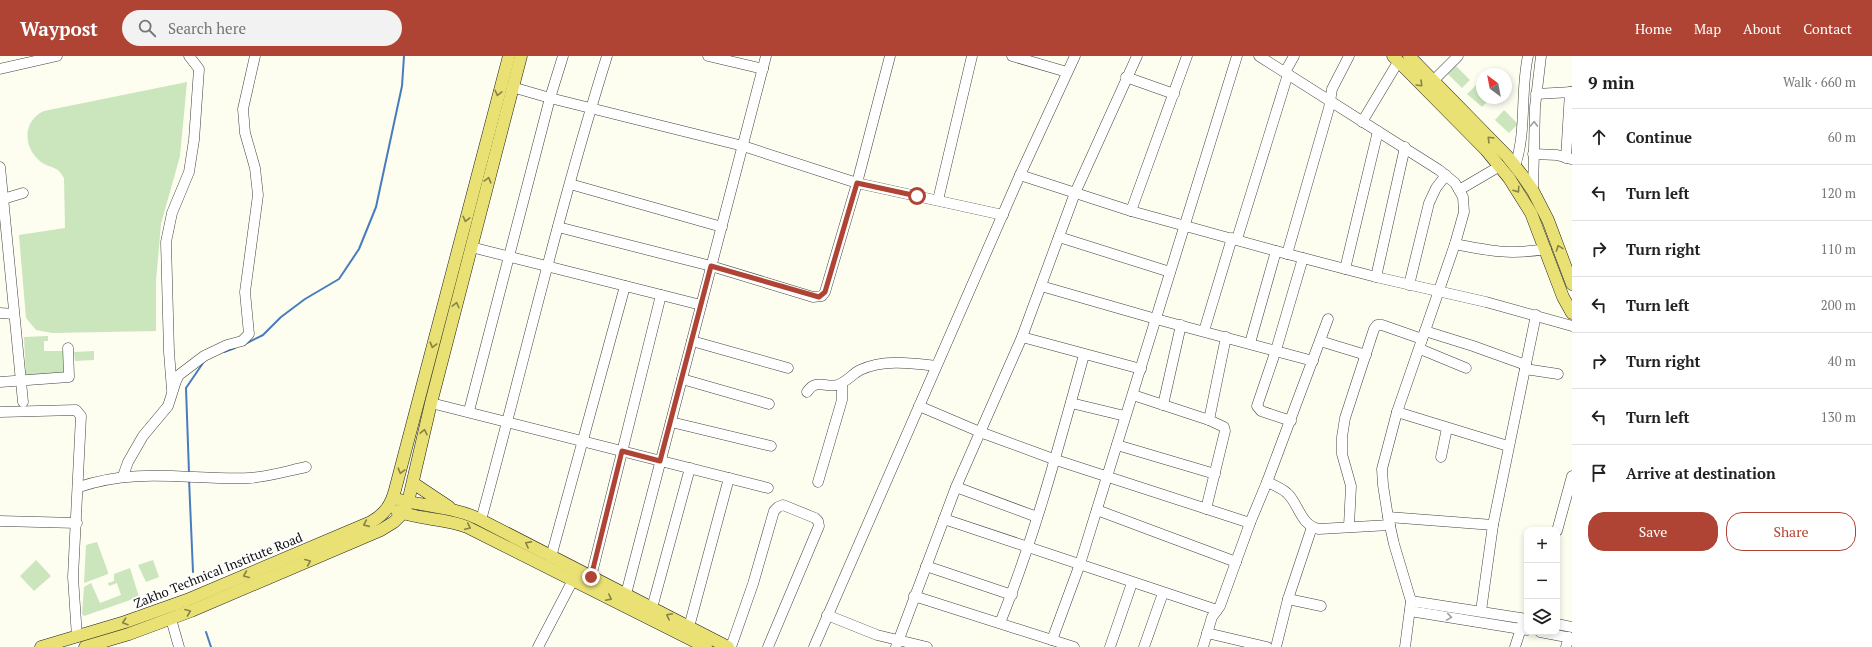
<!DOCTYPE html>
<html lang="en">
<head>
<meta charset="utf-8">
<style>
	:root { --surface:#fff; --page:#f2f2f2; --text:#222; --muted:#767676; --line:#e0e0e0; --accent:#af4434 }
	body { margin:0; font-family:"PT Serif",serif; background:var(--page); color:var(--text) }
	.controls { position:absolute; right:12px; bottom:12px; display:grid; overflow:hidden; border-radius:8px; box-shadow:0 2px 6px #0003 }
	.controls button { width:36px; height:36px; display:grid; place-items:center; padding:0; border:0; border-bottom:1px solid var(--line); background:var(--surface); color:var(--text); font:20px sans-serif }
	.compass { position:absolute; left:1476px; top:12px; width:36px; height:36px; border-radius:50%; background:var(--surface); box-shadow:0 2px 6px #0003; rotate:328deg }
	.stop { position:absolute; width:12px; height:12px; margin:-9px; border:3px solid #af4434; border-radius:50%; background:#fff }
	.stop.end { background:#af4434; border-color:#fff; box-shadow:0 1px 4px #0008 }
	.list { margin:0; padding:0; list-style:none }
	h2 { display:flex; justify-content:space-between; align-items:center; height:52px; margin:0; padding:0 16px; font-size:17px }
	h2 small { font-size:13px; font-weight:400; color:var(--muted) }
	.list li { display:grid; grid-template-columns:26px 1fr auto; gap:12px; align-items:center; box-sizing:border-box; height:56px; padding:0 16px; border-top:1px solid var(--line) }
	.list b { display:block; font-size:15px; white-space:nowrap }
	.list em { font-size:13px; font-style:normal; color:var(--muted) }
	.actions { display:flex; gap:8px; padding:12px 16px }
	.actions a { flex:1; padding:9px 0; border:1px solid var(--accent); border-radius:16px; text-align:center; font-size:14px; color:var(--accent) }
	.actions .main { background:var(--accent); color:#fff }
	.icon { flex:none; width:22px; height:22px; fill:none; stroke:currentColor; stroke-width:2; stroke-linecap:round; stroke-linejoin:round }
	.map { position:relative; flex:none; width:1572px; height:591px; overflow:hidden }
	header { display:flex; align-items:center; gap:24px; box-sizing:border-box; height:56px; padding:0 20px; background:var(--accent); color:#fff }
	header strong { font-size:19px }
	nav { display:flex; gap:22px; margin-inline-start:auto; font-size:14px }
	.search { width:280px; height:36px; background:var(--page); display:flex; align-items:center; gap:10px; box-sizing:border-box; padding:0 14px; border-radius:22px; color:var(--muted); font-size:15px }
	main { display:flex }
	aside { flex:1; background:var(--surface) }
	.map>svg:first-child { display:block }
</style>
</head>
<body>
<header>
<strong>Waypost</strong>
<div class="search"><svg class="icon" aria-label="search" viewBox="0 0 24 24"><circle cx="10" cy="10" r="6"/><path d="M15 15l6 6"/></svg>Search here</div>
<nav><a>Home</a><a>Map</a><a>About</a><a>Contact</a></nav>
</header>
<main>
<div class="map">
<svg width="1572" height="591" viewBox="0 0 1572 591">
	<rect width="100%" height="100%" fill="#fdfdf0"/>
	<g fill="#cbe5bd">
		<path d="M1456,10L1470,24L1462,32L1448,18Z"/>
		<path d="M187,26L180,100L161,168L156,225V275L52,277L36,274L26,262L19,179L65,172L64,122C62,119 59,114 56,113C51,110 46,110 41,106C23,92 22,65 44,55Z"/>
		<path d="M1477,28L1482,33V42H1491L1482,51L1467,38Z"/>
		<path d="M1504,54L1518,68L1509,77L1495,64Z"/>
		<path d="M48,280V285H44V295H63L64,319L26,320L24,281Z"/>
		<path d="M94,295V304L75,305L74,296Z"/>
		<path d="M97,486L108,516V518L84,527L86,489Z"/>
		<path d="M36,504L51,520L34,535L20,520Z"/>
		<path d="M153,504L159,521L146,526L138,509Z"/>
		<path d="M130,512L139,541L84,560L82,558L84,531L91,527L100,547L121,539L117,527L109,530L108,527L114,525V518Z"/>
	</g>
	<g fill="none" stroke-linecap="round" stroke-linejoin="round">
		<g stroke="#497bbf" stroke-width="2">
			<path d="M245,288L263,279L281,261L305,243L339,223L359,193L376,151L402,30L404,0"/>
			<path d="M224,296L235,292"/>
			<path d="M189,417L186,332L203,307"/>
			<path d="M189,423L193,516"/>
			<path d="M206,576L211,591"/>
		</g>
		<defs>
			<g id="minor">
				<path d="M708,0L763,13"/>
				<path d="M1012,0L1067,16"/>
				<path d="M1259,0L1439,114L1455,127L1463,141L1464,156L1455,188L1397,356L1382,413L1383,429L1388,461L1394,488L1411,545L1405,591"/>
				<path d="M0,13L57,0"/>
				<path d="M1285,16L1294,0"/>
				<path d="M1126,21L1174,38"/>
				<path d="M1433,25L1458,0"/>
				<path d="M512,31L550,42L743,90L857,127L1003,159"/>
				<path d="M1536,38L1572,36"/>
				<path d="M1362,66L1398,6"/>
				<path d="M1533,98L1557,99L1571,103"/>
				<path d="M1566,102L1570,36"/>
				<path d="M1515,110C1527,75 1520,36 1528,0"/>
				<path d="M0,111L23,346"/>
				<path d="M1020,119L1131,155L1276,195L1376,221L1486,246L1572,270"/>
				<path d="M570,128L722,171"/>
				<path d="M1459,134L1500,110"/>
				<path d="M1533,135L1535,51L1541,0"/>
				<path d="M3,143L23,137"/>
				<path d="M938,144L972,0"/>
				<path d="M1131,155L1187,0"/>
				<path d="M558,171L711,210L813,241L822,240L825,236L857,127L890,0"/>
				<path d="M1059,181L1170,216"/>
				<path d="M1237,183L1288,18"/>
				<path d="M1455,188C1489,195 1511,199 1546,193"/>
				<path d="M471,191L701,249"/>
				<path d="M1287,198L1329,52L1332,33L1349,0"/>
				<path d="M1345,213L1378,75"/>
				<path d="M1376,221L1405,91"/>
				<path d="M1409,229L1429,147L1436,132L1446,119"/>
				<path d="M1041,230L1156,263L1313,305"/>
				<path d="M0,257L14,258"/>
				<path d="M1204,275L1232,182"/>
				<path d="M1425,275L1473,290L1526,309"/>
				<path d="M1022,281L1141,313"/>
				<path d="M692,285L788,312"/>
				<path d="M1320,285L1366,299"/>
				<path d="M1250,287L1276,195"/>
				<path d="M1420,293L1466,312"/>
				<path d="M1525,313L1558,318"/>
				<path d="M682,323L769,348"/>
				<path d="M0,326L69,321L68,292"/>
				<path d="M172,334L169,296L166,186L172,157L189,116L194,84L199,13L189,0"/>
				<path d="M807,336C816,322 825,332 837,329C846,327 852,318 860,314C884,303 911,307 936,310"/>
				<path d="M1133,339L1209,364L1224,371L1225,375L1206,453"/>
				<path d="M431,347L768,432"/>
				<path d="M1071,347L1125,360"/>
				<path d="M1163,349L1181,269"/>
				<path d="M919,350L980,376L1056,404L1250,467"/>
				<path d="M469,355L550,42L563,0"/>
				<path d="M0,356L76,354L81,360L73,521L77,581"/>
				<path d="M1397,356L1508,390"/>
				<path d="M1209,364L1226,281"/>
				<path d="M1291,365L1261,355L1257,350L1276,294L1303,202"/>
				<path d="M671,366L771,390"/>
				<path d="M1117,389L1215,418"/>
				<path d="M1441,401L1447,372"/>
				<path d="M123,420L128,406L143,380L168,350L176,325L179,319L204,300L227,289L242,285L249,278L245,236L258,139L255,112L245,77L243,53L255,0"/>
				<path d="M818,426L842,344V327"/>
				<path d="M1267,426C1274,429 1281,432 1287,437C1299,448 1300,469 1319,473L1390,469"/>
				<path d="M79,431C136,411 190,424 249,422C268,421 287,415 306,411"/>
				<path d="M956,431L1037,461"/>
				<path d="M1097,454L1236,506"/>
				<path d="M1388,461L1493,469"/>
				<path d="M944,463L1217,554"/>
				<path d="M481,464C523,310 559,153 607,0"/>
				<path d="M0,465L77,467"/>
				<path d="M1349,470L1351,430L1342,398V381L1345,362L1374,273L1377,269H1382L1422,283"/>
				<path d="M1557,475L1572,420"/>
				<path d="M551,501L625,230"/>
				<path d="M926,510L1012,539"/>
				<path d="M591,521L661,239"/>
				<path d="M626,538L766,0"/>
				<path d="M914,540L1074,591"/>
				<path d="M1288,543L1321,550"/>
				<path d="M1411,545L1527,563"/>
				<path d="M652,552L690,412"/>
				<path d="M1410,555L1527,574"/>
				<path d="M1481,555L1493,469L1536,259"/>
				<path d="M827,559L877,579L927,591"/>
				<path d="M171,563L179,591"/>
				<path d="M1000,567C1035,480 1059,389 1084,299"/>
				<path d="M1557,568L1572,571"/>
				<path d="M689,571L729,422"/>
				<path d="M1540,576L1572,582"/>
				<path d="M1207,577L1267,591"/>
				<path d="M1052,584L1080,508L1237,0"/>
				<path d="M538,591L573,524"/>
				<path d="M731,591L753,528L774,455L778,451L783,449L815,462L818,465L819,470L768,591"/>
				<path d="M814,591L1020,119L1075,0"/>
				<path d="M896,591L956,431L1022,281L1075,137L1137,0"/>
				<path d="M1110,591L1132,527"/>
				<path d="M1144,591L1163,537"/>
				<path d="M1203,591L1212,561L1220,550L1250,467L1267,426L1328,263"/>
				<path d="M1276,591L1288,543L1312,471"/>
				<path d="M1515,591L1523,566"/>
				<path d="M1566,591L1569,581"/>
			</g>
			<g id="major">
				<path d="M1393,0L1486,94L1509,122L1531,157L1563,241L1572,257"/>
				<path d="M1409,0L1507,100L1522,119L1533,135L1548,164L1572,228"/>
				<path d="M413,427L449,451"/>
				<path d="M400,444C426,450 452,451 477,462L728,591"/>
				<path d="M397,455C420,464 444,462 467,471L706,591"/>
				<path d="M41,591L125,566L187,544L371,466C385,458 391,449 395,434L509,0"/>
				<path d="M85,591L129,578L191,555L381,474L394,466L403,457L408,446L431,347L521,0"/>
			</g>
		</defs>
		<use href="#minor" stroke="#414141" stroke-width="11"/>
		<use href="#major" stroke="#1f1f1f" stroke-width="13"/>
		<use href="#minor" stroke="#fff" stroke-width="10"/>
		<use href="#major" stroke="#eae174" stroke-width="12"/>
	</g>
	<defs><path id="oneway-chevron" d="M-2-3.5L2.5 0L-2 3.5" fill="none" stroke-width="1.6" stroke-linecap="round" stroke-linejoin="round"/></defs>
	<g stroke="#878246">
		<use href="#oneway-chevron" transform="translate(1420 28) rotate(45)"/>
		<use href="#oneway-chevron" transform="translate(498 37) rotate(104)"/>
		<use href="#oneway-chevron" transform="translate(1490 83) rotate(-135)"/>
		<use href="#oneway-chevron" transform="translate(488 124) rotate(-75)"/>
		<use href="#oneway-chevron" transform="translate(1517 134) rotate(56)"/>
		<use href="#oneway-chevron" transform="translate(466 163) rotate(104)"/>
		<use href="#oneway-chevron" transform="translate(1559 192) rotate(-110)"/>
		<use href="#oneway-chevron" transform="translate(456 249) rotate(-76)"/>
		<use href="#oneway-chevron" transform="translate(433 289) rotate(105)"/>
		<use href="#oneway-chevron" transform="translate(424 376) rotate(-78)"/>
		<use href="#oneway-chevron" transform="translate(401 415) rotate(105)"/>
		<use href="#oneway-chevron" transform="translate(366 468) rotate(156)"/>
		<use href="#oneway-chevron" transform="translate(468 471) rotate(25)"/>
		<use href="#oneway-chevron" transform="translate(528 488) rotate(-152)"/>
		<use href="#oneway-chevron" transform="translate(308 506) rotate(-23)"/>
		<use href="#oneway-chevron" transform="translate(246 519) rotate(157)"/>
		<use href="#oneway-chevron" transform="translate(609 542) rotate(27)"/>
		<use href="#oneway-chevron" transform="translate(188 556) rotate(-21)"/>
		<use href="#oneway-chevron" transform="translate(669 560) rotate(-153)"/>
		<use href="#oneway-chevron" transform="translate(125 566) rotate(162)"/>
	</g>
	<g stroke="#9f9f9f">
		<use href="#oneway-chevron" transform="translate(1534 68) rotate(-89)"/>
		<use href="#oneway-chevron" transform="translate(1449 561) rotate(9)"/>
	</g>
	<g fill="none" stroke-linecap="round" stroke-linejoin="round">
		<path stroke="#af4434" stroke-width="5" d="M591,521L622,395L660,405L711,210L819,241L825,236L857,127L917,140"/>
	</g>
	<g text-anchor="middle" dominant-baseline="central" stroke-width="4" stroke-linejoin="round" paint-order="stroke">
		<g font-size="13" fill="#0e0e0e" stroke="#fff">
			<text transform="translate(218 514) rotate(-22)">Zakho Technical Institute Road</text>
		</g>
	</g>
</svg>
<div class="controls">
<button>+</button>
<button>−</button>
<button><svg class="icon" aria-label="layers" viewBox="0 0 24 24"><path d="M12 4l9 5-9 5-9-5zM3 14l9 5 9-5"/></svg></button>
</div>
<svg class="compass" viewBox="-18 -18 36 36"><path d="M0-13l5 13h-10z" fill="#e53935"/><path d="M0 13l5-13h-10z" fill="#767676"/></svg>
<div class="stop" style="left:917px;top:140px"></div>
<div class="stop end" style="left:591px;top:521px"></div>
</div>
<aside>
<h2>9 min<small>Walk · 660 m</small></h2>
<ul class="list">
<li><svg class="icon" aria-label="ahead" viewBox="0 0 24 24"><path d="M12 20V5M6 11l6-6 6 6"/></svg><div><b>Continue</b></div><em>60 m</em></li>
<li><svg class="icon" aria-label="left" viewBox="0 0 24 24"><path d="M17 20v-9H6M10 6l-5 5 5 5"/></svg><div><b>Turn left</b></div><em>120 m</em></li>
<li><svg class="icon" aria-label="right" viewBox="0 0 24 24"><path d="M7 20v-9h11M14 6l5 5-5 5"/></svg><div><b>Turn right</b></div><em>110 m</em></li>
<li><svg class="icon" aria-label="left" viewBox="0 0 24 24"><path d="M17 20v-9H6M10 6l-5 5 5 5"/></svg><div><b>Turn left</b></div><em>200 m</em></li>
<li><svg class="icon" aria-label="right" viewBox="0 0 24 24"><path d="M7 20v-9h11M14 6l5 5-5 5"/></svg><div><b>Turn right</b></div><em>40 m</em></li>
<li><svg class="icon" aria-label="left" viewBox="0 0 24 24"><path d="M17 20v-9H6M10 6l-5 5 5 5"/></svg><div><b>Turn left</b></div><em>130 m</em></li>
<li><svg class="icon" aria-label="arrive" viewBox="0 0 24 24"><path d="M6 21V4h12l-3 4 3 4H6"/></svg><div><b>Arrive at destination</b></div></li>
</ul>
<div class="actions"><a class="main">Save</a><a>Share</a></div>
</aside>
</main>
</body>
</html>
